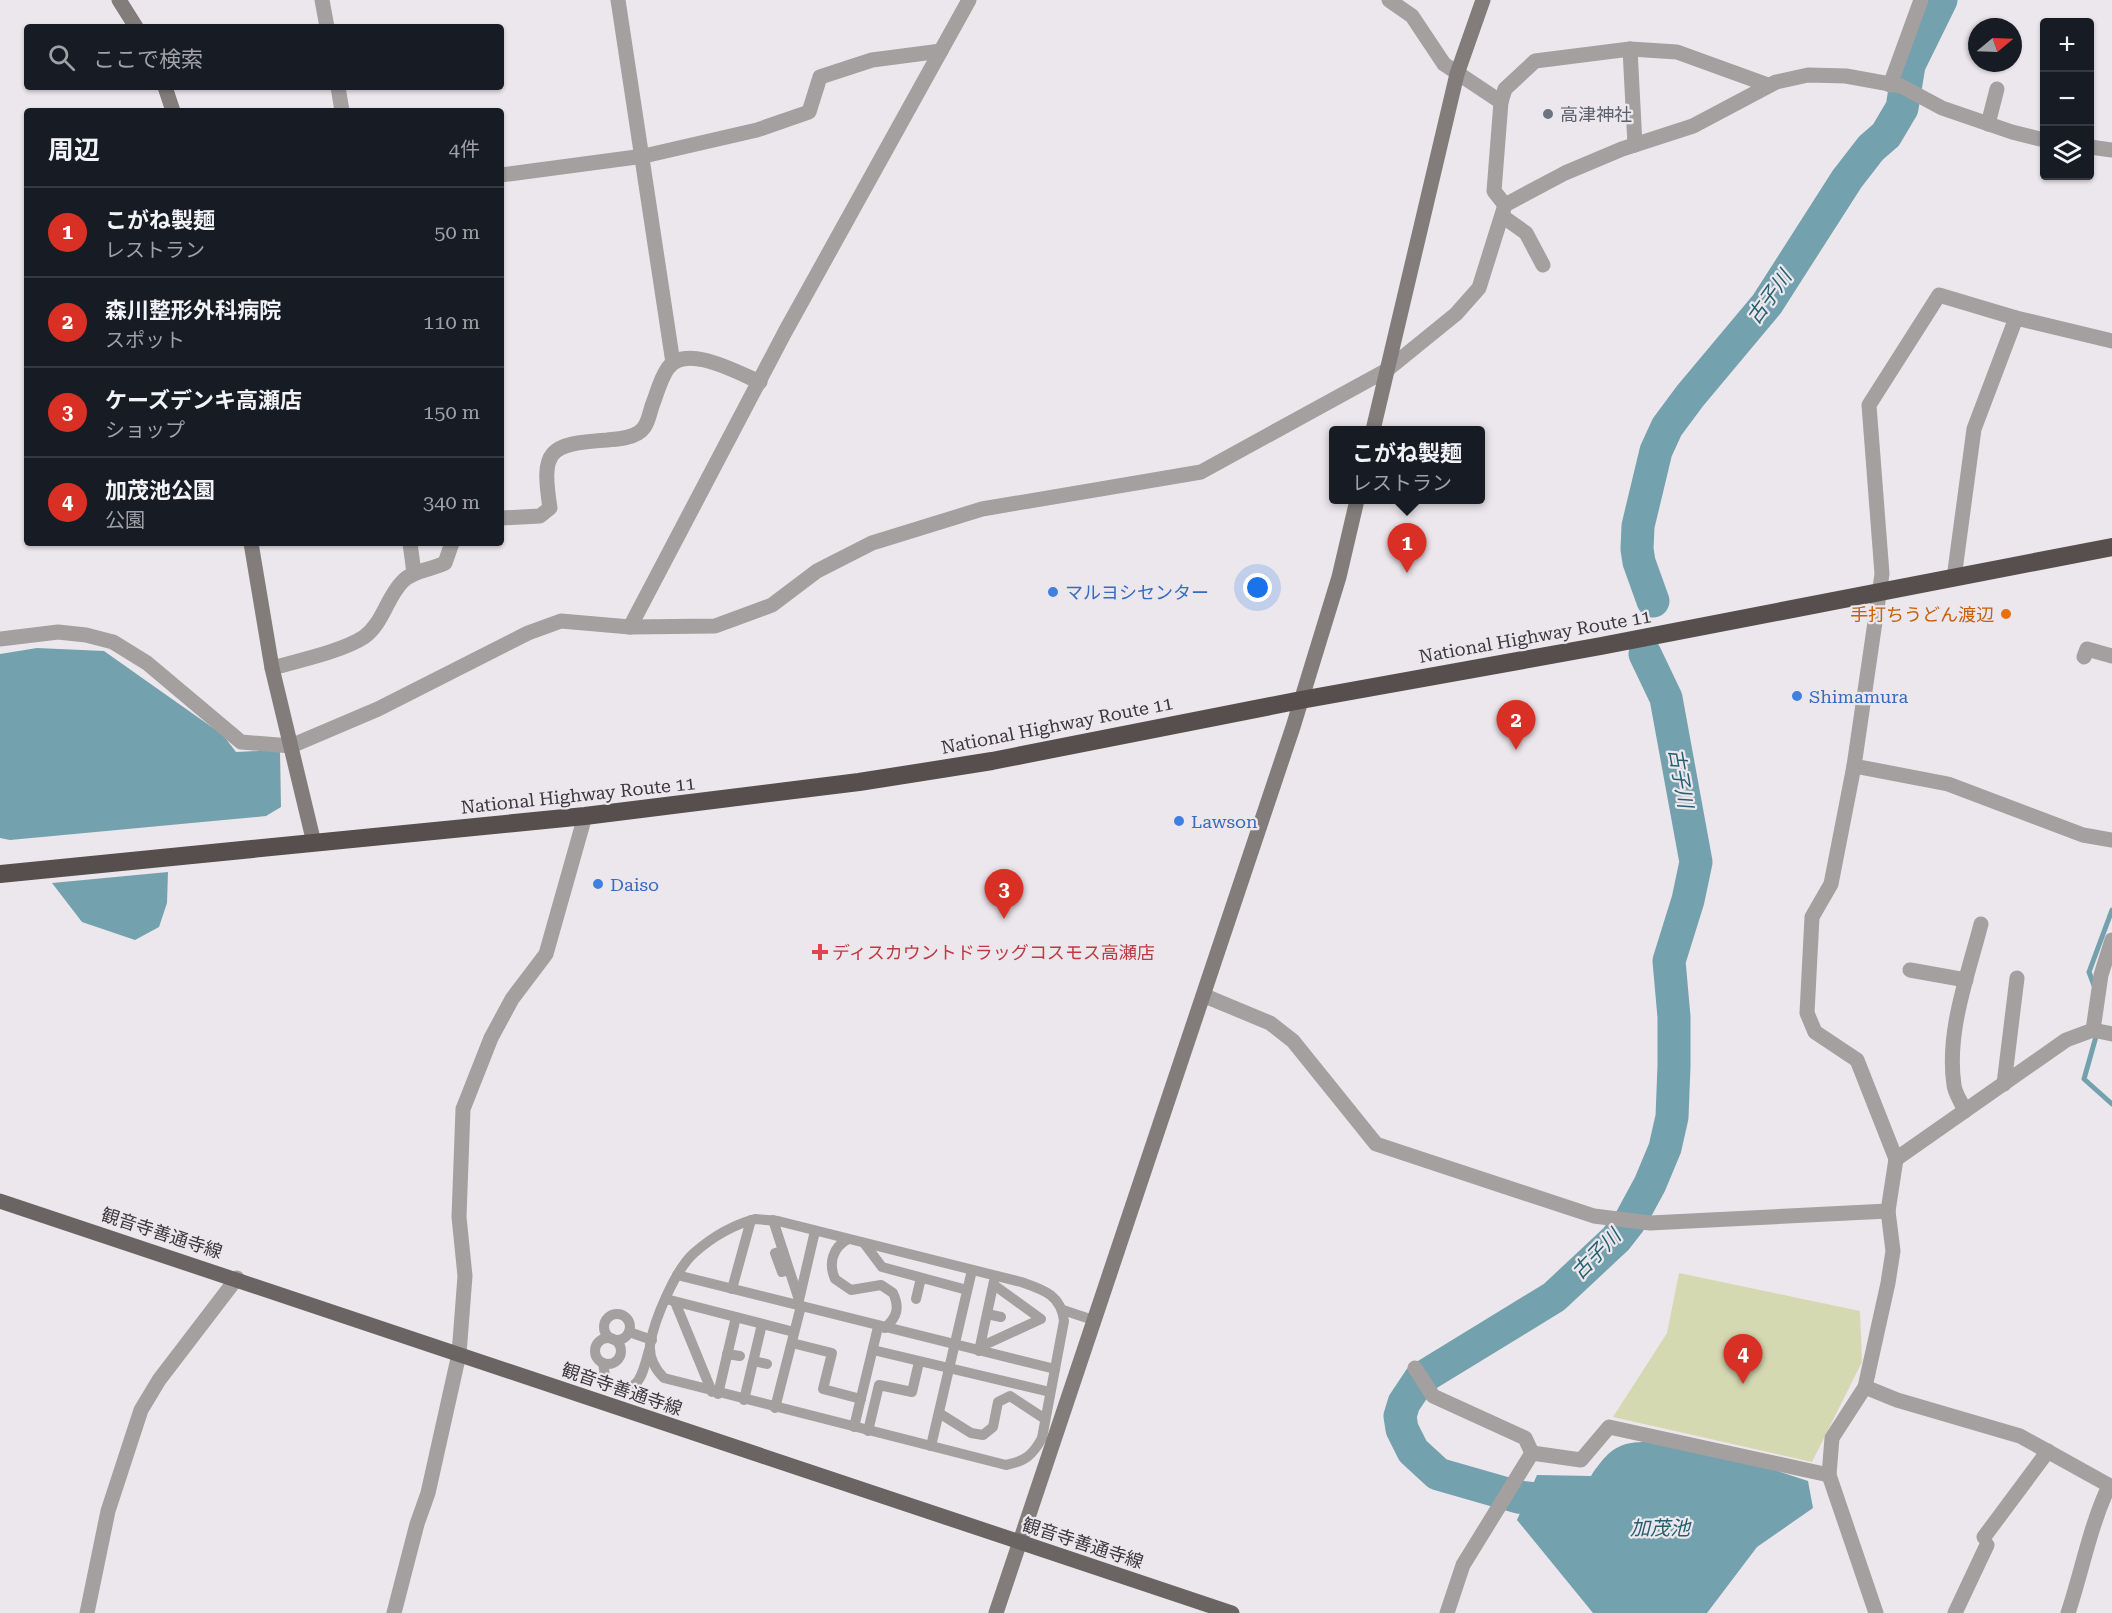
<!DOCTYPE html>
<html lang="ja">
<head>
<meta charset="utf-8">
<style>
	:root { --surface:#171b24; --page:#20242c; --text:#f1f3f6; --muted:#9ea1a6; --line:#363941; --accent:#d93025 }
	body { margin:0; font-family:"Roboto Serif","Noto Sans JP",serif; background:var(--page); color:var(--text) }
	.controls { position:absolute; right:18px; top:18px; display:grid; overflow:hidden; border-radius:6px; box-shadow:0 2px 4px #0004 }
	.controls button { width:54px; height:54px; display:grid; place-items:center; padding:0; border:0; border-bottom:2px solid var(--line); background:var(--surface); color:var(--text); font:30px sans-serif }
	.compass { position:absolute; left:1968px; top:18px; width:54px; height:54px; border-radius:50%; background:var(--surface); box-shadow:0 2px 4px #0004; rotate:71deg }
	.you { position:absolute; left:1258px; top:588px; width:21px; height:21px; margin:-15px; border:4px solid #fff; border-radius:50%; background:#1a73e8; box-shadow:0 0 0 9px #1a73e833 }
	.badge { display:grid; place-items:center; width:39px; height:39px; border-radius:50%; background:var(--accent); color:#fff; font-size:20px; font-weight:700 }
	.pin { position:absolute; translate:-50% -50px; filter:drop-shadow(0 2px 3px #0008) }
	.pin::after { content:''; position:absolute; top:32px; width:21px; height:18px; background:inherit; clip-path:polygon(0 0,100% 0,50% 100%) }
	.popup { position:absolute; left:1329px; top:426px; width:156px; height:78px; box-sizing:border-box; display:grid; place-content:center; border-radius:6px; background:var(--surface); filter:drop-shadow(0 2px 4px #0005); font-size:20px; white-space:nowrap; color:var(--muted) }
	.popup b { font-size:22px; color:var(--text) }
	.popup::after { content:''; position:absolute; left:50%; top:100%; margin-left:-12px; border:12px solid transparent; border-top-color:var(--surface) }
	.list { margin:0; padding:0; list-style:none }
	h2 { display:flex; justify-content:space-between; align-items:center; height:78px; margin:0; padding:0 24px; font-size:26px }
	h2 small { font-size:20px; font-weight:400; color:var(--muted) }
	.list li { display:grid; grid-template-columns:39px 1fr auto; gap:18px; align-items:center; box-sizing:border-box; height:90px; padding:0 24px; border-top:2px solid var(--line) }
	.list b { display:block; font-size:22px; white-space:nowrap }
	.list p { margin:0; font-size:20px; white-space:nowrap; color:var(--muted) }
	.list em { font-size:20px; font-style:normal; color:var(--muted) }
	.icon { flex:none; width:33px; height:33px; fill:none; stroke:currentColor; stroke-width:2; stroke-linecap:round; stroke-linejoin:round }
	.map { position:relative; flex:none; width:2112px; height:1613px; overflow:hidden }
	.search { position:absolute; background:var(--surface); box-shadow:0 2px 4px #0004; left:24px; top:24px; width:480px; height:66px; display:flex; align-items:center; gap:15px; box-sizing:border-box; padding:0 21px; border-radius:6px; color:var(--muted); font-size:22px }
	.panel { position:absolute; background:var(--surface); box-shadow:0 2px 4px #0004; left:24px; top:108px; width:480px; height:438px; border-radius:6px }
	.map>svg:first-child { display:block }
</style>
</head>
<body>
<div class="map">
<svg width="2112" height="1613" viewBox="0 0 2112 1613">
	<rect width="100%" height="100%" fill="#ece7ec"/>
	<path fill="#d5d9b2" d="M1679,1273L1860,1311L1862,1362L1812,1462L1613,1417L1667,1333Z"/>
	<g fill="#74a1ae">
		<path d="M37,648L104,651L223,735L236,752L280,750L281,807L266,816L10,840L0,838V654Z"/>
		<path d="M168,872L167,903L159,927L135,940L82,922L52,883Z"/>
		<path d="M1668,1441L1747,1461L1808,1481L1813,1508L1757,1547L1707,1613H1593L1517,1520L1537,1475L1591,1476C1616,1438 1626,1443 1668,1441Z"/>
	</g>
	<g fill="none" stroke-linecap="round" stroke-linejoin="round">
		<g stroke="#74a1ae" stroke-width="5">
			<path d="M2095,988L2089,972L2112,910"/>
			<path d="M2097,1033L2084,1079L2112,1104"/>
		</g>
		<g stroke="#74a1ae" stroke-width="33">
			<path d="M1653,601L1639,562L1637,549L1638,526L1656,451L1667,427L1690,396L1767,304L1847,179L1871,148L1886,135L1902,108L1909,65L1941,0"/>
			<path d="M1571,1503L1518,1497L1438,1474L1413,1451L1402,1429L1400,1416L1404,1403L1420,1379L1554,1297L1616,1239L1630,1221L1650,1184L1665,1148L1672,1117L1674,1066V1017L1669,961L1688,900L1696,862L1666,698L1645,654"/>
		</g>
		<g stroke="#a3a09f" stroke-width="10">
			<path d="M755,1219L778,1221L1021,1282C1044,1290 1061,1295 1064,1321L1042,1438C1033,1455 1025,1461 1006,1465L664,1378C655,1369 649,1358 650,1345C654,1320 675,1270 694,1253C711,1238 733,1225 755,1219Z"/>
			<path d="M773,1220L799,1300"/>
			<path d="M848,1239C833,1247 828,1263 835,1279L851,1290L881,1285L893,1293C900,1308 897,1317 885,1328"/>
			<path d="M864,1243L882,1267L967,1290"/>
			<path d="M783,1251L775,1253L782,1272L789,1270"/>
			<path d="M677,1275L1055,1369"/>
			<path d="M732,1289L751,1220"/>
			<path d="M666,1299L794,1332"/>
			<path d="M916,1299L921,1278"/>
			<path d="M799,1300L815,1231"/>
			<path d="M675,1302L712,1392"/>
			<path d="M1063,1310L1096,1321"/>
			<path d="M987,1314L1001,1317"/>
			<circle cx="617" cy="1327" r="13"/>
			<path d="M629,1332L652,1340"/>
			<circle cx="608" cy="1351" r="13"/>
			<path d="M792,1343L832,1353L823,1389L861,1399"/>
			<path d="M980,1347L1041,1319L994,1285"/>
			<path d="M873,1350L1050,1392"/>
			<path d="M979,1351L994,1281"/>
			<path d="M727,1354L740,1356"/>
			<path d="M754,1361L767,1364"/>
			<path d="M603,1363L606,1382C639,1399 642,1375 649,1350"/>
			<path d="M718,1394L736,1317"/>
			<path d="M744,1400L762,1324"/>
			<path d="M775,1408L801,1306"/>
			<path d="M939,1413L971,1433L983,1435L993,1427L998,1402L1010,1396L1045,1419"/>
			<path d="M854,1427L878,1327"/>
			<path d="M868,1431L879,1385L912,1392L919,1362"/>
			<path d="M931,1446L972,1270"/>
		</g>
		<g stroke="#a3a09f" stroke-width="15">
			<path d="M322,0L327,27"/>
			<path d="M618,0L673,363"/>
			<path d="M1389,0L1412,16L1444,64L1501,102L1494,191L1505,205"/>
			<path d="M1630,49L1635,145"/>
			<path d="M1890,85L1921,0"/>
			<path d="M338,87L342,111"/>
			<path d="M1501,102L1505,89L1535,61L1630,49L1677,52L1768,85"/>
			<path d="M1988,124L1997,89"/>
			<path d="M2090,147L2112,150"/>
			<path d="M501,175L644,156L757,130L809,112L820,77L872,60L941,51"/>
			<path d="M1502,216L1526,233L1543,265"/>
			<path d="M501,518L540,516L550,508C541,450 548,444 607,440C617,439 628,439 638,433C647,428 649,416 652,406C657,394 660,379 668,368C686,343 738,373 760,382"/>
			<path d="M410,543L414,573"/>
			<path d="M1954,578L1974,429L2016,318L2112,341"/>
			<path d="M630,627L785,332L969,0"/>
			<path d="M0,639L58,632L86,635L113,642L147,663L241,742L291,746L378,709L528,633L561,621L630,627L715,626L772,605L817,571L872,543L982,509L1201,472L1387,370L1456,314L1479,288L1505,205L1565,173L1622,149L1693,126L1776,82L1808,75L1846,76L1901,86L1942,108L2012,132L2044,140"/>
			<path d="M2084,657L2087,649L2112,656"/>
			<path d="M272,668C297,661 343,651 364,637C384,622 386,598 403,581C414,570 431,570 445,563L452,543"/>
			<path d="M1854,766L1948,784L2083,835L2112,840"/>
			<path d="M1910,970L1966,980"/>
			<path d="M1205,996L1270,1023L1293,1041L1376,1144L1594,1216L1650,1223L1888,1211"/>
			<path d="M2093,1030L2101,975L2112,940"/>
			<path d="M2004,1084L2017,978"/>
			<path d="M1965,1111C1962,1103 1955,1094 1954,1085C1946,1032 1968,975 1981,924"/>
			<path d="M1896,1159L2066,1040L2093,1030L2112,1034"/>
			<path d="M1415,1368L1433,1396L1525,1438L1532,1453"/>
			<path d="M1865,1387L1897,1400L2020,1436L2112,1487"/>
			<path d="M1984,1537L2048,1451"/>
			<path d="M87,1613L108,1511L141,1410L159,1380L237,1278"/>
			<path d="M394,1613L417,1524L428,1493L459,1354L465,1276L459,1217L463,1109L491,1038L512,999L546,954L585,816"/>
			<path d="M1447,1613L1463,1565L1532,1453L1581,1460L1609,1427L1829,1475"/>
			<path d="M1876,1613L1829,1475L1832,1438L1865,1387L1888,1283L1893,1251L1888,1211L1896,1159L1857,1060L1815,1032L1807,1013L1812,917L1831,884L1854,766L1882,574L1869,405L1939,295L2016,318"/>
			<path d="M1955,1613L1987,1545"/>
			<path d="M2068,1613C2082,1571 2090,1526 2109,1486"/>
		</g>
		<g stroke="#827d7b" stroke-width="15">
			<path d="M119,0L136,27"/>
			<path d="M165,87L173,111"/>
			<path d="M1373,430L1457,74L1483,0"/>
			<path d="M251,543L272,668L314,843"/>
			<path d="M996,1613L1293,727L1339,577L1357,500"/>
		</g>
		<path stroke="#6a6462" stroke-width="15" d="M0,1201L1232,1613"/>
		<path stroke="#564f4d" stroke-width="18" d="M0,874L585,816L859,782L992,761L1301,700L1601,646L2112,547"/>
	</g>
	<circle fill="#6b7280" stroke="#ece7ec" stroke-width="2" cx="1548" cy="114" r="6"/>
	<g fill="#3f7fe0" stroke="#ece7ec" stroke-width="2">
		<circle cx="1053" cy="592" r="6"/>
		<circle cx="1797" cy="696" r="6"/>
		<circle cx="1179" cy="821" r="6"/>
		<circle cx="598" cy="884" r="6"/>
	</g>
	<circle fill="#e8710a" stroke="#ece7ec" stroke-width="2" cx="2006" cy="614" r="6"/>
	<path fill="#e0444e" stroke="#ece7ec" stroke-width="2" d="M817 943h6v6h6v6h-6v6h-6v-6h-6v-6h6z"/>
	<g text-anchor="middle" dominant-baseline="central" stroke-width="4.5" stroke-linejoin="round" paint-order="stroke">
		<g font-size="18" fill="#5b616d" stroke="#ece7ec" text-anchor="start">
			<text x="1560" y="114">高津神社</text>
		</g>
		<g font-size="18" fill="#366cbe" stroke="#ece7ec" text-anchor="start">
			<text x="1065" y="592">マルヨシセンター</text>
			<text x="1809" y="696">Shimamura</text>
			<text x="1191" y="821">Lawson</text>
			<text x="610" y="884">Daiso</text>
		</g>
		<g font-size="18" fill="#c56008" stroke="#ece7ec" text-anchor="end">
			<text x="1994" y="614">手打ちうどん渡辺</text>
		</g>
		<g font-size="18" fill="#3a383b" stroke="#ece7ec">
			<text transform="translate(1535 636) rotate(-10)">National Highway Route 11</text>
			<text transform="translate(1057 725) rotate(-11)">National Highway Route 11</text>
			<text transform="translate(578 795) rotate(-6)">National Highway Route 11</text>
			<text transform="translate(162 1233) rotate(18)">観音寺善通寺線</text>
			<text transform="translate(622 1389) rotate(19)">観音寺善通寺線</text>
			<text transform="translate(1083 1543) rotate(18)">観音寺善通寺線</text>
		</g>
		<g font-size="18" fill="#be3a42" stroke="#ece7ec" text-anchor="start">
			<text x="832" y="952">ディスカウントドラッグコスモス高瀬店</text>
		</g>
		<g font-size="20" font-style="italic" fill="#235f6e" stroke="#ece7ec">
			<text transform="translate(1769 297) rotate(-54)">古子川</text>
			<text transform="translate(1681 778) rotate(80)">古子川</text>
			<text transform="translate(1596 1254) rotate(-46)">古子川</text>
			<text x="1660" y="1528">加茂池</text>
		</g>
	</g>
</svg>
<div class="controls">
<button>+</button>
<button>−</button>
<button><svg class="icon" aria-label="layers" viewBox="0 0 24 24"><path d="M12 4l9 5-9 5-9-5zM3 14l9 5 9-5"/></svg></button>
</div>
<svg class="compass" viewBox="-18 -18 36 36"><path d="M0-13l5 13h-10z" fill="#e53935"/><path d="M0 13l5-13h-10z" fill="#9ea1a6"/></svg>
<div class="you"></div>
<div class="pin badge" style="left:1407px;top:573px">1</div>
<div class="popup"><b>こがね製麺</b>レストラン</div>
<div class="pin badge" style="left:1516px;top:750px">2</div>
<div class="pin badge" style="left:1004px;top:919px">3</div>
<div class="pin badge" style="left:1743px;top:1384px">4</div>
<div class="search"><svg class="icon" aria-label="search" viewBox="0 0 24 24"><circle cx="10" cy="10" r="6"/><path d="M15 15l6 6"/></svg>ここで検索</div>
<section class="panel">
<h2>周辺<small>4件</small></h2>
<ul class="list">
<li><span class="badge">1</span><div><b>こがね製麺</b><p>レストラン</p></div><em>50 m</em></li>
<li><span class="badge">2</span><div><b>森川整形外科病院</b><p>スポット</p></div><em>110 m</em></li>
<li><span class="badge">3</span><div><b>ケーズデンキ高瀬店</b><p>ショップ</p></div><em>150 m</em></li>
<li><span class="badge">4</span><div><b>加茂池公園</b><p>公園</p></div><em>340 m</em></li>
</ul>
</section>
</div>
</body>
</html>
